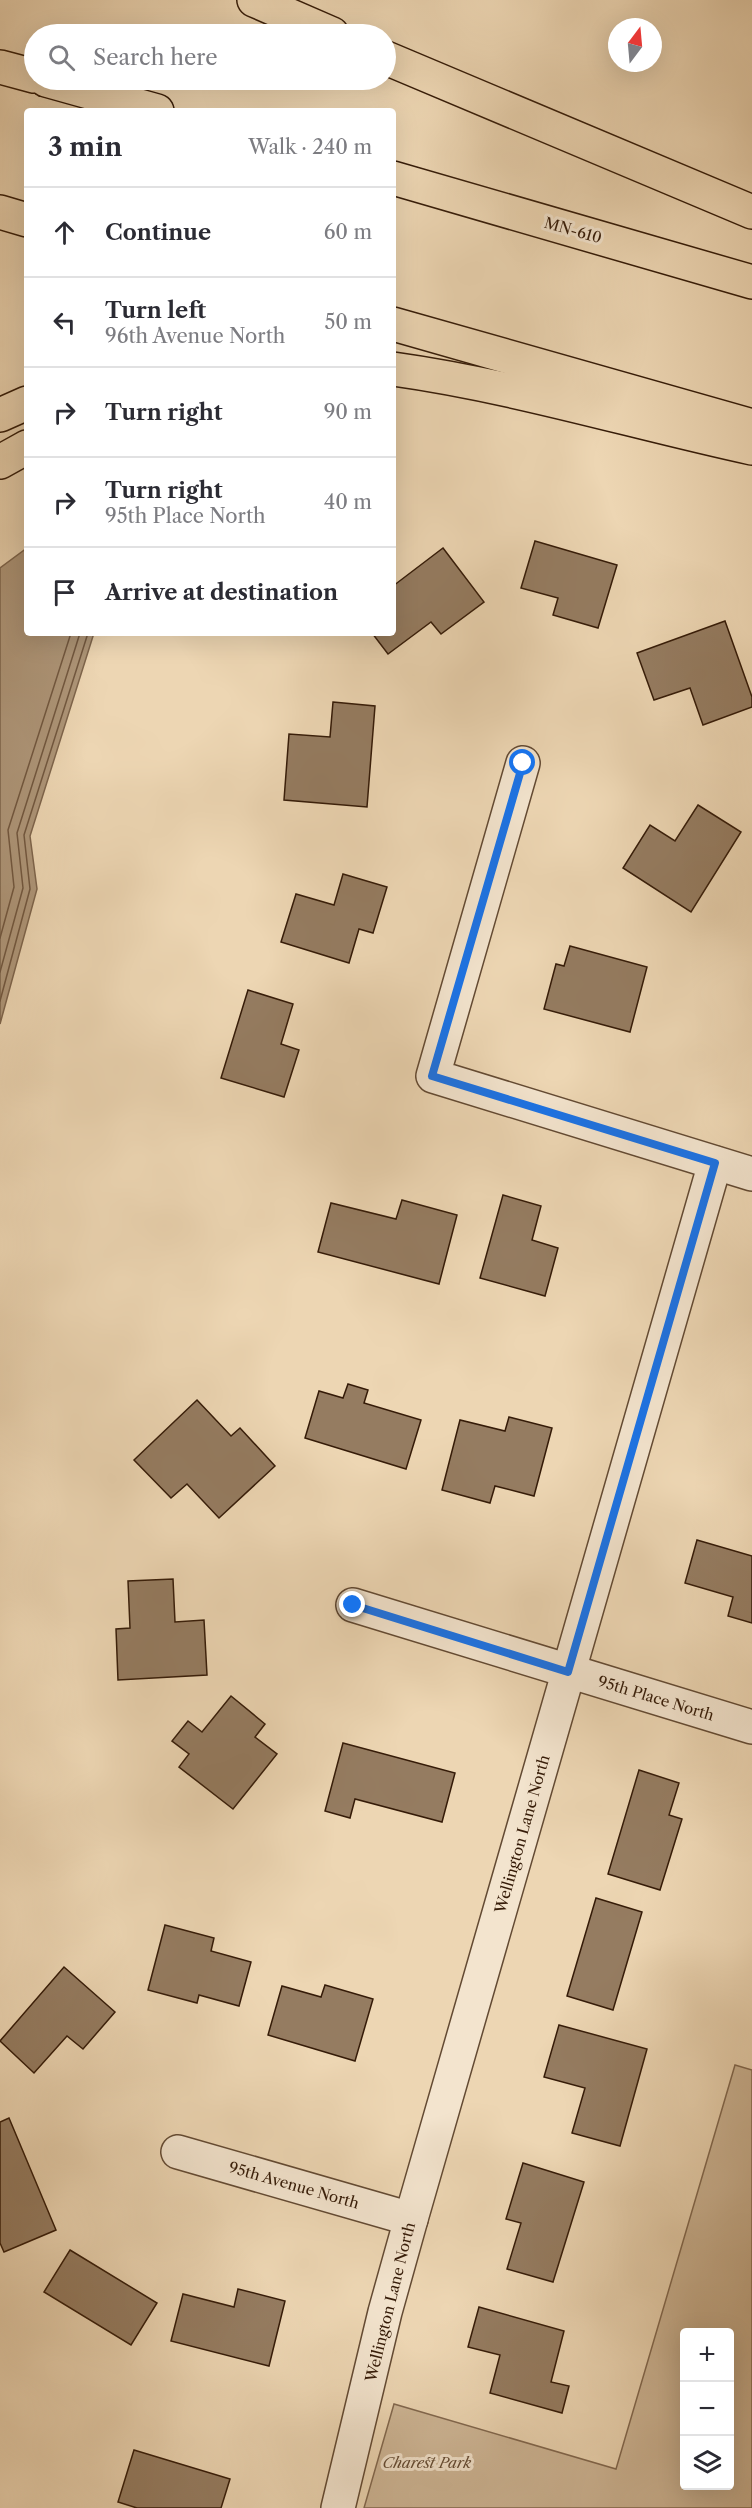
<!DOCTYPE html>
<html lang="en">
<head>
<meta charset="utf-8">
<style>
	:root { --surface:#fff; --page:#f2f2f3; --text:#2b2b33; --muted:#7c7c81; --line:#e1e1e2 }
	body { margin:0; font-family:"Libre Caslon Text",serif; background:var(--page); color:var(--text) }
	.controls { position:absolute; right:18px; bottom:18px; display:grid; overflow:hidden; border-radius:6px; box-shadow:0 6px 24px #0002 }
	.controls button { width:54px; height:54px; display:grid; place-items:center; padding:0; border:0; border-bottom:2px solid var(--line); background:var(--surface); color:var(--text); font:30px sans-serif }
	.compass { position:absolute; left:608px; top:18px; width:54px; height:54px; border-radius:50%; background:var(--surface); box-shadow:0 6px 24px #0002; rotate:16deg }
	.stop { position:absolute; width:18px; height:18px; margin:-14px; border:4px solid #1a73e8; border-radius:50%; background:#fff }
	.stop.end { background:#1a73e8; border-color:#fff; box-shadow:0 2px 6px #0008 }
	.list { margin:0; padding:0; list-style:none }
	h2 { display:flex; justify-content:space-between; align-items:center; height:78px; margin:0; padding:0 24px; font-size:26px }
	h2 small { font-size:20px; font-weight:400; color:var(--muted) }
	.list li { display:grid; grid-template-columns:39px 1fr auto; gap:18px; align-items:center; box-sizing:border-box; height:90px; padding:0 24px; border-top:2px solid var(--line) }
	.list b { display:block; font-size:22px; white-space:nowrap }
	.list p { margin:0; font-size:20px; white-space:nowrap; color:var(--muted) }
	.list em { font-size:20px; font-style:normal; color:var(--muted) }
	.icon { flex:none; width:33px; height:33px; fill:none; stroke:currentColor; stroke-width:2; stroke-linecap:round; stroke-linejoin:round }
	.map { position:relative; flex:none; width:752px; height:2508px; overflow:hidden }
	.search { position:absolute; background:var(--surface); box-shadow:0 6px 24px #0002; left:24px; top:24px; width:372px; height:66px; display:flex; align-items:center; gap:15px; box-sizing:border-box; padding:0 21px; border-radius:33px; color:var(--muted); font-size:22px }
	.panel { position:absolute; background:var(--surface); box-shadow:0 6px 24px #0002; left:24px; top:108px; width:372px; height:528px; border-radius:6px }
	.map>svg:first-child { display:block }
</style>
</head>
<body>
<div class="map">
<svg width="752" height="2508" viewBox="0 0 752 2508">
	<rect width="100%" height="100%" fill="#edd6b3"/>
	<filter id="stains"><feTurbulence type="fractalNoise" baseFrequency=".00333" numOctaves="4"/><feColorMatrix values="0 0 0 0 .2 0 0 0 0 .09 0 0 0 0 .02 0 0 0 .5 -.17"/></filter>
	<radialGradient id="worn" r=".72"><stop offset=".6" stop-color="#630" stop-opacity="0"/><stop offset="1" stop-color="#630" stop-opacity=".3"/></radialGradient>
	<path fill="#ceb696" stroke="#82684f" stroke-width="1.5" fill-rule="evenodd" d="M735,2065L752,2070V2508H364L394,2404L616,2469ZM684,2332H730V2486H684Z"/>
	<path fill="#ae9679" stroke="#7e654c" stroke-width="1.5" d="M27,548V633H94L30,836L37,889L0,1024V568Z"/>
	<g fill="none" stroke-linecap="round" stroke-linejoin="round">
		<g stroke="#725840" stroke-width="1.5">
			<path d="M0,938L14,887L8,830L71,633"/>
			<path d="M0,972L23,888L17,833L80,633"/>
			<path d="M0,1001L30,889L24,835L88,633"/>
		</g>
	</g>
	<g fill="#957c61" stroke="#351b08" stroke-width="1.5">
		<path d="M535,541L617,565L598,628L553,615L558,598L521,588Z"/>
		<path d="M443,548L484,602L441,634L431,622L388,654L372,633H393V586Z"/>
		<path d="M725,621L752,697V707L703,725L690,688L654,700L637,653Z"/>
		<path d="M333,702L375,706L367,807L284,800L289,734L330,737Z"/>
		<path d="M698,805L741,832L691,912L623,868L650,825L675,841Z"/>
		<path d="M343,874L387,887L373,933L359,929L349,963L281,942L296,894L334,905Z"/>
		<path d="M570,946L647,967L630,1032L544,1009L556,964L564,966Z"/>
		<path d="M248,990L293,1004L281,1044L299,1050L284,1097L221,1078Z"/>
		<path d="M503,1195L541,1206L532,1240L558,1248L545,1296L480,1278Z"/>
		<path d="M402,1200L457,1215L439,1284L318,1252L331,1203L396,1219Z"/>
		<path d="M348,1384L368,1390L364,1403L421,1420L406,1469L305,1438L319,1391L343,1398Z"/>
		<path d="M197,1400L231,1436L240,1428L275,1466L219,1518L187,1484L171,1498L134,1460Z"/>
		<path d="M509,1417L552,1428L534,1496L495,1486L490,1503L442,1490L460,1420L505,1431Z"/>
		<path d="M697,1540L752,1556V1623L728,1616L733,1597L685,1583Z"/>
		<path d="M173,1579L175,1622L204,1620L207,1675L118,1680L116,1629L130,1628L128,1581Z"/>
		<path d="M231,1696L265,1724L255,1737L277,1754L233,1809L179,1767L189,1754L172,1741L188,1721L202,1732Z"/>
		<path d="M343,1743L455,1773L442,1822L355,1799L350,1818L325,1811Z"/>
		<path d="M639,1770L679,1783L669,1815L682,1819L660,1890L608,1874Z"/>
		<path d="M596,1898L642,1912L613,2010L567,1996Z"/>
		<path d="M165,1925L214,1938L211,1951L251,1962L239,2006L199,1995L197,2003L148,1990Z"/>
		<path d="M64,1967L115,2012L83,2049L67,2036L34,2073L0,2041Z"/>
		<path d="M325,1985L373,1999L355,2061L268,2035L282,1986L321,1997Z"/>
		<path d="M559,2025L647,2049L620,2146L572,2133L585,2088L544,2077Z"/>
		<path d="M9,2118L56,2230L4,2252L0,2243V2122Z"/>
		<path d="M523,2163L584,2182L553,2282L507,2269L521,2223L506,2219Z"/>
		<path d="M70,2250L157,2303L131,2345L44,2292Z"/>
		<path d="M238,2289L285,2301L269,2366L171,2341L183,2294L234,2307Z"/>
		<path d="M479,2307L564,2331L551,2382L569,2386L562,2413L490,2393L500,2355L468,2347Z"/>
		<path d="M134,2450L230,2479L221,2508H137L118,2502Z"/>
	</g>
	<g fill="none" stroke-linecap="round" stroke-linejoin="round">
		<defs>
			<g id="minor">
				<path d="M523,763L433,1076L752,1174"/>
				<path d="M353,1605L752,1727"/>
				<path d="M178,2152L411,2219"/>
				<path d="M338,2508L385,2312L411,2219L715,1163"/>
			</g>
			<g id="highway">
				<path d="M254,0L332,34"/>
				<path d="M386,58L752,212"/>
				<path d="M0,67L34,76"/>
				<path d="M46,80L157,111"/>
				<path d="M393,178L752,282"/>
				<path d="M0,212L27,220"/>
				<path d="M393,324L752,426"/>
				<path d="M393,369C515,386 632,422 752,448"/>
				<path d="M0,415L27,403"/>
				<path d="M0,462L27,447"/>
			</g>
		</defs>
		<use href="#minor" stroke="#634a33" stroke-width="36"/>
		<use href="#highway" stroke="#351b08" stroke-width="36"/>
		<use href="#minor" stroke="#f3e4ce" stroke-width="33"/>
		<use href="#highway" stroke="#edd6b3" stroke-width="33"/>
	</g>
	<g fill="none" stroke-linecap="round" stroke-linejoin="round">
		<path stroke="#1a73e8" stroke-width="8" d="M353,1605L568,1672L715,1163L432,1076L523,763"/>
	</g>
	<g text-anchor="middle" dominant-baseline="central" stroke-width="6" stroke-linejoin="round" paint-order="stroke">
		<g font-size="15" fill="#351b08" stroke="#f3e4ce">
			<text transform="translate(573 230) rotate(16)">MN-610</text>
			<text transform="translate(656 1698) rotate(17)">95th Place North</text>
			<text transform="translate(522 1834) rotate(-74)">Wellington Lane North</text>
			<text transform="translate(294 2185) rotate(16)">95th Avenue North</text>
			<text transform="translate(390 2302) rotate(-76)">Wellington Lane North</text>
		</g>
		<g font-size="15" font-style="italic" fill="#634a33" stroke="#f3e4ce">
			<text x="427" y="2462">Charest Park</text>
		</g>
	</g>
	<rect width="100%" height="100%" filter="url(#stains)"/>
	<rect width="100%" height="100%" fill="url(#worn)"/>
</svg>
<div class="controls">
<button>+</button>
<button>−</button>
<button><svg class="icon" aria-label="layers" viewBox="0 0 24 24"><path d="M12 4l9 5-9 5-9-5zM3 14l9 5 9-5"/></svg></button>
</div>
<svg class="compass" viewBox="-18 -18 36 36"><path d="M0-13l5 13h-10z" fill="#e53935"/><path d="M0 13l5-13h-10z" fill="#7c7c81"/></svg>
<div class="stop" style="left:523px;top:763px"></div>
<div class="stop end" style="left:353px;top:1605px"></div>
<div class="search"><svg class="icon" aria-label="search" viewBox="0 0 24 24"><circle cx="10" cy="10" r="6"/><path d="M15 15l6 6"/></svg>Search here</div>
<section class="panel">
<h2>3 min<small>Walk · 240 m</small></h2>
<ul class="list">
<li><svg class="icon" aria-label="ahead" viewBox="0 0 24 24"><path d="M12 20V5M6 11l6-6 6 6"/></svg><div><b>Continue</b></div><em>60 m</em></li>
<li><svg class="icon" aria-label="left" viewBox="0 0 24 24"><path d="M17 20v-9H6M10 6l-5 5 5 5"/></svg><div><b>Turn left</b><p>96th Avenue North</p></div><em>50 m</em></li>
<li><svg class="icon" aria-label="right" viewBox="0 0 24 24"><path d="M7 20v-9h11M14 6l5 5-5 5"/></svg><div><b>Turn right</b></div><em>90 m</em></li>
<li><svg class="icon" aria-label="right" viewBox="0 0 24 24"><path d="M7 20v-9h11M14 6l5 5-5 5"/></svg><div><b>Turn right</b><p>95th Place North</p></div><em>40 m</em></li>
<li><svg class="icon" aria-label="arrive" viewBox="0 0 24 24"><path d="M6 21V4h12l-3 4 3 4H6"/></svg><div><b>Arrive at destination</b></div></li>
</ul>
</section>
</div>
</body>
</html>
